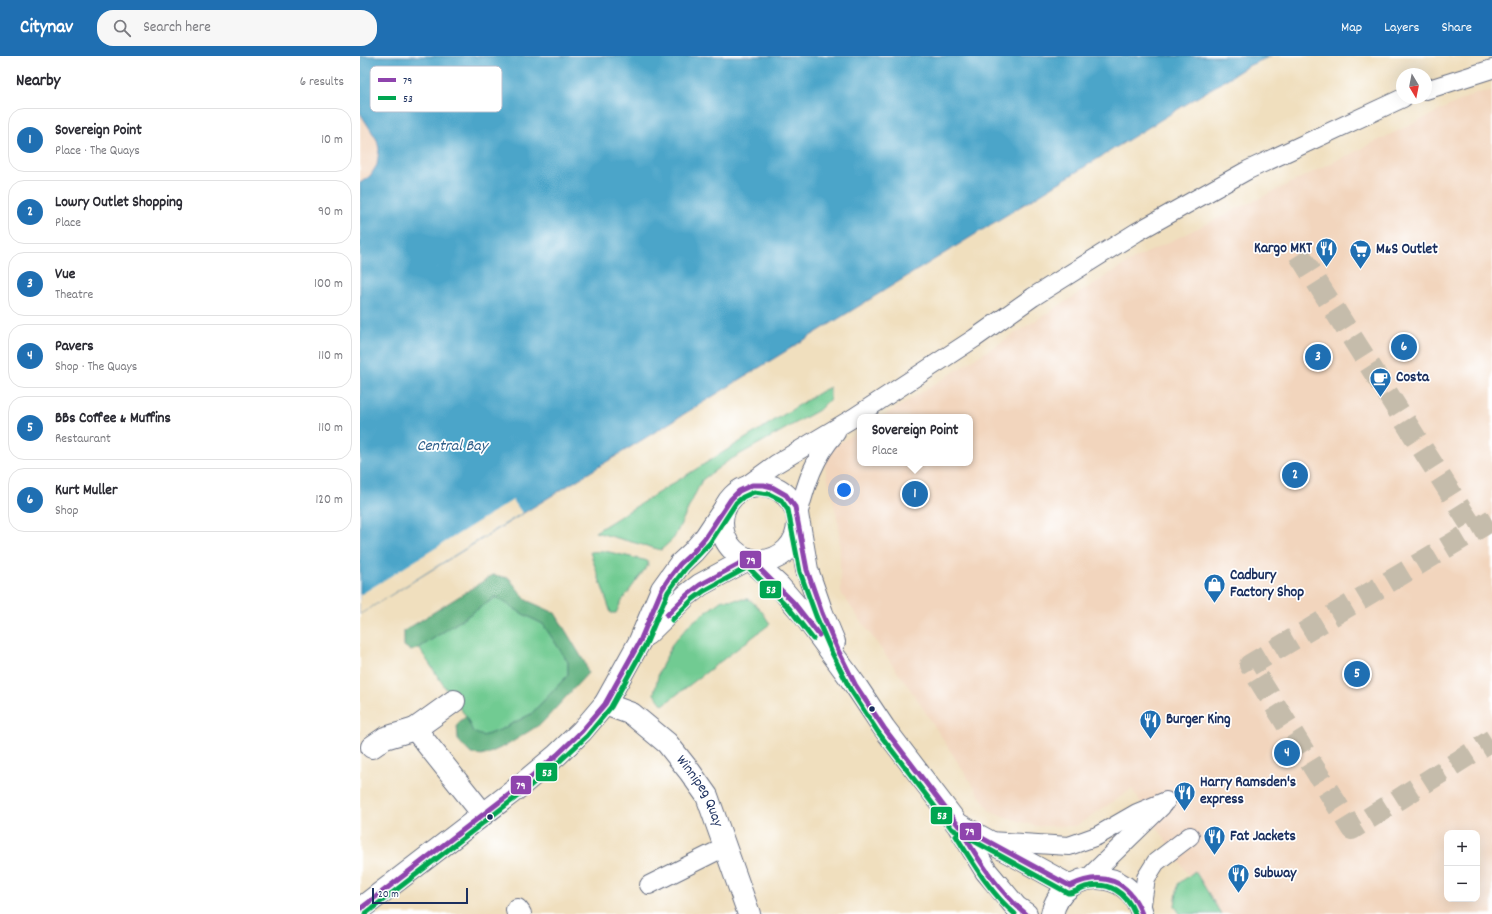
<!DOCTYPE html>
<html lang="en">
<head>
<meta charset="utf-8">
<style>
	:root { --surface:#fff; --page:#f7f7f7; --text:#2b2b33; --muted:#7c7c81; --line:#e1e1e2; --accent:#1f6fb2 }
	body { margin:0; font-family:Dekko,sans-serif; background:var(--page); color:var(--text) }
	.controls { position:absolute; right:12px; bottom:12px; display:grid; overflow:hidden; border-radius:8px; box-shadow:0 4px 16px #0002 }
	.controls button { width:36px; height:36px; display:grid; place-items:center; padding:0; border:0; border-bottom:1px solid var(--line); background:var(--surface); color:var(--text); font:20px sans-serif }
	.compass { position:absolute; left:1036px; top:12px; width:36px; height:36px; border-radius:50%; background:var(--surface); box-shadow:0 4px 16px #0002; rotate:170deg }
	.scale { position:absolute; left:12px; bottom:10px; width:96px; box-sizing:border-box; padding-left:4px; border:2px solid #1b2f5e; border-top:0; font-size:11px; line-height:14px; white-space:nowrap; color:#1b2f5e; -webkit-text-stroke:3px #fff; paint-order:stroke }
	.you { position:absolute; left:484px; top:434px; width:14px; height:14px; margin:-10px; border:3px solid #fff; border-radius:50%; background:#1a73e8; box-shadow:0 0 0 6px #1a73e833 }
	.badge { display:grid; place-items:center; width:26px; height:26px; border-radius:50%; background:var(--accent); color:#fff; font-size:13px; font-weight:700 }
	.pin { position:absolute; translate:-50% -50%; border:2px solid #fff; box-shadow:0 1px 4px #0006 }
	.popup { position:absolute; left:497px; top:358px; width:116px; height:52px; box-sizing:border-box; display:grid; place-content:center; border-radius:8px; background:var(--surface); filter:drop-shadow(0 1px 3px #0005); font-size:13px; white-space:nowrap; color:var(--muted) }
	.popup b { font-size:15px; color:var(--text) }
	.popup::after { content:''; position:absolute; left:50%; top:100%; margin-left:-8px; border:8px solid transparent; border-top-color:var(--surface) }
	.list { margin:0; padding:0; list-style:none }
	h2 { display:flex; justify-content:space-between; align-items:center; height:52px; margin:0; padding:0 16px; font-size:17px }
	h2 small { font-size:13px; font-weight:400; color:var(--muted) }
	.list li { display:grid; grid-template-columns:26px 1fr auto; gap:12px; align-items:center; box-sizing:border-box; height:64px; margin:0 8px 8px; padding:0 8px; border:1px solid var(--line); border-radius:16px }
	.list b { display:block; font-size:15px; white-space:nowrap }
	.list p { margin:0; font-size:13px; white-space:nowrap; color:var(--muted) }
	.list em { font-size:13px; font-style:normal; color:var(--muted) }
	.icon { flex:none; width:22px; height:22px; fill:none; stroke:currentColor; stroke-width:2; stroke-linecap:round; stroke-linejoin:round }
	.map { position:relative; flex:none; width:1132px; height:858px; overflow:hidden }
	header { display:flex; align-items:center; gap:24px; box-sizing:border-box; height:56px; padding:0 20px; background:var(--accent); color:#fff }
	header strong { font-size:19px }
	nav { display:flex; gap:22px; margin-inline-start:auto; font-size:14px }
	.search { width:280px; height:36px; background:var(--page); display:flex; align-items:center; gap:10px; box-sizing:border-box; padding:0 14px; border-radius:16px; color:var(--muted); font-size:15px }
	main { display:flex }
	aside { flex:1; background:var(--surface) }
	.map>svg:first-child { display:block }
</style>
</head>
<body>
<header>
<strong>Citynav</strong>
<div class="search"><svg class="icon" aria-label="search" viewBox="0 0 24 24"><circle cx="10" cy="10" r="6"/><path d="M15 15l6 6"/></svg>Search here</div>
<nav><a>Map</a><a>Layers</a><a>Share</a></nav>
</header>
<main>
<aside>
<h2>Nearby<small>6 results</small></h2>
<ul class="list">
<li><span class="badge">1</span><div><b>Sovereign Point</b><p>Place · The Quays</p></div><em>10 m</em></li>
<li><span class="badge">2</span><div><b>Lowry Outlet Shopping</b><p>Place</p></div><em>90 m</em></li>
<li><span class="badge">3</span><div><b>Vue</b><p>Theatre</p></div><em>100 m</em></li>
<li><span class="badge">4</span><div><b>Pavers</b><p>Shop · The Quays</p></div><em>110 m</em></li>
<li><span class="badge">5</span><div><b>BBs Coffee &amp; Muffins</b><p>Restaurant</p></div><em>110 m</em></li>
<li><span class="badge">6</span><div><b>Kurt Muller</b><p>Shop</p></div><em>120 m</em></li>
</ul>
</aside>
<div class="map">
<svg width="1132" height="858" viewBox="0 0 1132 858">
	<rect width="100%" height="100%" fill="#fff"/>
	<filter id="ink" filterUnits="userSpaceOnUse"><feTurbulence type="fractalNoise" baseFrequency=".025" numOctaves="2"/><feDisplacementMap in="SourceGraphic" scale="8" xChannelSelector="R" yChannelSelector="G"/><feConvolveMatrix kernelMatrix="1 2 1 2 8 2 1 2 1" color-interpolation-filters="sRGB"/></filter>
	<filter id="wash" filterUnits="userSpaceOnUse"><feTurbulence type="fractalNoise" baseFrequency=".012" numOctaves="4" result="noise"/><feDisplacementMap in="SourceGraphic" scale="16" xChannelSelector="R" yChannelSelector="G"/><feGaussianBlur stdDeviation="0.9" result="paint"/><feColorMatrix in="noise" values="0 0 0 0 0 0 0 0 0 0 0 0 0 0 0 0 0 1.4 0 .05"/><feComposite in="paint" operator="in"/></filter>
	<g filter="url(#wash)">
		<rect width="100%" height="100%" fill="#f0dfbe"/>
		<g fill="#f2d5bd" fill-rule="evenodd">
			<path d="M1132,35V858H854L772,733L716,770H675L630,756L555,640L481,537L479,469L462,398L500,374V407H610V361H522L770,205L1116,37ZM1087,777H1117V843H1087Z"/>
			<path d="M0,57L17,84L19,93L17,109L10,120L0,127Z"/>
		</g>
		<g fill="#71cb92" stroke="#467d78">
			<path d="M470,331V343L459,354L368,405L342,424L314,482L301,494L235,476L460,336Z"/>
			<path d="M245,495L288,505V509L261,546L256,557H251L230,496Z"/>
			<path d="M136,541L163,558L183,568L208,606V619L171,658L140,674L123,680L112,676L106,660L94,645L59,592Z"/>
			<path d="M389,543L401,554L410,568L303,649L294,638L299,616L313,587L331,567L362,544Z"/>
			<path d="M835,815L861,858H820L815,850L818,828Z"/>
		</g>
		<path fill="#5caf7c" stroke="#3c6f6d" d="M133,519L149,522L166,544L195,557L225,607L228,617L182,667L149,688L125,699L111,698L98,684L97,668L106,660L113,676L123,680L140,674L171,658L208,619V606L183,568L163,558L136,541L59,592L51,595L44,590V575Z"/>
		<path fill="#4ba5c9" stroke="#336a94" d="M0,0H911L888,10L0,558V127L10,120L17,109L19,93L17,84L0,57Z"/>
		<path fill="#f0dfbe" d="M153,444L162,457L0,558V539Z"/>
	</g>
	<g filter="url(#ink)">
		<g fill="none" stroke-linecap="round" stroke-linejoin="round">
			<g stroke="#c5bcab" stroke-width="22" stroke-dasharray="22 11" stroke-linecap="butt">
				<path d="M939,198L1114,474"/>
				<path d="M1132,464L890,609L992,773L1132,684"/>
			</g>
			<defs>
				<g id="service">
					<path d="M1066,34L1132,13"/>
					<path d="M379,435L416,408L493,362L615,282L673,241L777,176L888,114L1043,42"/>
					<path d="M438,459C446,428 454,401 476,377"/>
					<path d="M629,785L709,790L737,780L777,757L806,745"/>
					<path d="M728,822L802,750"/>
					<path d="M289,829L365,791"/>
					<path d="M781,854L786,822L796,806L830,780"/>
				</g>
				<path id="pedestrian" d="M157,854L160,858"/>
				<g id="minor">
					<circle cx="400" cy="467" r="38"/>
					<path d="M439,468L447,514L462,557L474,586"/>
					<path d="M391,504L419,530L444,559L496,630L524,672L598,769L626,815L656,851L666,858"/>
					<path d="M287,578L327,539L340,529L388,503"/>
					<path id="s1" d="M245,648L272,658L307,687L330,716L347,740L389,858"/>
					<path d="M55,673L94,645"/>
					<path d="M12,691L25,682L55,673L123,758"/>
					<path d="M599,769L710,830"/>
					<path d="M0,853L155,734L197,699L222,675L245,648L280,585L302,533L320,508L333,496L345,482L365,452"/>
					<path d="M692,858C703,810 771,810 782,858"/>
				</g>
			</defs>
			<use href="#service" stroke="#666d80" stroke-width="20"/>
			<use href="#pedestrian" stroke="#666d80" stroke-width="24"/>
			<use href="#minor" stroke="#666d80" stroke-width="24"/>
			<use href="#service" stroke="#fff" stroke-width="18"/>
			<use href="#pedestrian" stroke="#fff" stroke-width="22"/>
			<use href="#minor" stroke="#fff" stroke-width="22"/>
			<defs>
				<g id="bus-1">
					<path d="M307,559L327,539L340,529L388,503L391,504L434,547L459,579"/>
					<path d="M602,776C620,806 638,835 666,858"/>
					<path d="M0,853L155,734L197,699L222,675L245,648L280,585L302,533L310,521L320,508L333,496L345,482L371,443L379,435L392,429H404L412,431L426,439L435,451L447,514L462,557L478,594L496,630L524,672L598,769L710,830C742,814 769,824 782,858"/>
				</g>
				<g id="bus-2">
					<path d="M312,564L332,544L344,535L388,511L429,552L453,583"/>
					<path d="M596,780C613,807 630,837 655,858"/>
					<path d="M5,858L159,739L201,704L227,680L251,651L286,588L308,536L316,525L325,513L350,487L376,447L383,441L394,436L409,438L421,444L428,454L440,516L456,560L472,597L490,633L518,676L592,773L708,837C714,837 719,833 725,831C749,825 766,836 775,858"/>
				</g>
			</defs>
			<use href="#bus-1" stroke="#fff" stroke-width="8"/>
			<use href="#bus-2" stroke="#fff" stroke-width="8"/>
			<use href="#bus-1" stroke="#8e44ad" stroke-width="5"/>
			<use href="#bus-2" stroke="#00a651" stroke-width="5"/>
		</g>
	</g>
	<defs>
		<symbol id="restaurant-pin" viewBox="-11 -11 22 30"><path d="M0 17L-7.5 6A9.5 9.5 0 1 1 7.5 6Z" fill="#1f6fb2" stroke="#fff"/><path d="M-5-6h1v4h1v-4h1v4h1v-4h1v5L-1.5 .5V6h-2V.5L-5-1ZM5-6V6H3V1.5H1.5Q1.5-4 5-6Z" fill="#fff"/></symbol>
		<symbol id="supermarket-pin" viewBox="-11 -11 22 30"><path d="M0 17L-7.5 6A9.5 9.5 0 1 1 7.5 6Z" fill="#1f6fb2" stroke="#fff"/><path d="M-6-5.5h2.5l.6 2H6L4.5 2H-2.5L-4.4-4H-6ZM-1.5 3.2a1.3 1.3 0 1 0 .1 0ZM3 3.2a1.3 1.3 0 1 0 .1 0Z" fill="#fff"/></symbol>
		<symbol id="cafe-pin" viewBox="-11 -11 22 30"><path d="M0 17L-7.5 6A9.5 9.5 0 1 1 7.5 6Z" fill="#1f6fb2" stroke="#fff"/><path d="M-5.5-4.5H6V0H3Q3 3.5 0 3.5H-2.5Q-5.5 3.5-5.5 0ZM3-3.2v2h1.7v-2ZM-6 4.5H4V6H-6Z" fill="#fff"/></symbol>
		<symbol id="shop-pin" viewBox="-11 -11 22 30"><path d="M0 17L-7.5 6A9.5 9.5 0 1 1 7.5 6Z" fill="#1f6fb2" stroke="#fff"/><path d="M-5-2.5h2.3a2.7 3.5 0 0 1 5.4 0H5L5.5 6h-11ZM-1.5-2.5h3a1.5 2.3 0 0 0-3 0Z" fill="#fff"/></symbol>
	</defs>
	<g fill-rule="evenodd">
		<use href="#restaurant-pin" x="954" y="180" width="25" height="34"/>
		<use href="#supermarket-pin" x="988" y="182" width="25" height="34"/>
		<use href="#cafe-pin" x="1008" y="310" width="25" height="34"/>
		<use href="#shop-pin" x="842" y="516" width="25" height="34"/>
		<use href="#restaurant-pin" x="778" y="652" width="25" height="34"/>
		<use href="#restaurant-pin" x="812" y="724" width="25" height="34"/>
		<use href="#restaurant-pin" x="842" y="768" width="25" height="34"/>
		<use href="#restaurant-pin" x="866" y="806" width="25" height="34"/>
	</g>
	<g fill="#1b2f5e" stroke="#fff" stroke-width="1.5">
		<circle cx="512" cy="653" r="3.5"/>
		<circle cx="130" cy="761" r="3.5"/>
	</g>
	<g text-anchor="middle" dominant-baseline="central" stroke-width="3.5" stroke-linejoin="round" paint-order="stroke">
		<g font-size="15" font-weight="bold" fill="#1b2f5e" stroke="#fff" text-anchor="start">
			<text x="952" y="193" text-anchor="end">Kargo MKT</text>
			<text x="1016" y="194">M&amp;S Outlet</text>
			<text x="1036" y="322">Costa</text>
			<text x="870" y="520">Cadbury<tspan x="870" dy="17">Factory Shop</tspan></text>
			<text x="806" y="664">Burger King</text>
			<text x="840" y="727">Harry Ramsden's<tspan x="840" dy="17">express</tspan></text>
			<text x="870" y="781">Fat Jackets</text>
			<text x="894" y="818">Subway</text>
		</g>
		<g font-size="15" fill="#1b2f5e" stroke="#fff">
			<text stroke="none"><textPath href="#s1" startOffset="133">Winnipeg Quay</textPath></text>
		</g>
		<g font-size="16" font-style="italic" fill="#2e5e89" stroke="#fff">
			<text x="92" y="390">Central Bay</text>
		</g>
	</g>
	<rect x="10" y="10" width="132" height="46" rx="6" fill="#fff" stroke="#bbc1cf" stroke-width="1"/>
	<rect x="18" y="22" width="18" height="4" fill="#8e44ad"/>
	<rect x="18" y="40" width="18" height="4" fill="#00a651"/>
	<g font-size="11" fill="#1b2f5e">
		<text x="43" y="28">79</text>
		<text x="43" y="46">53</text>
	</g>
	<g stroke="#fff" stroke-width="1.5">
		<rect x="379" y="494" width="23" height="19" rx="4" fill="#8e44ad"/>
		<rect x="399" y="524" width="23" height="19" rx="4" fill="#00a651"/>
		<rect x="175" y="706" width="23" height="20" rx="4" fill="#00a651"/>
		<rect x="150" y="719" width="22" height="20" rx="4" fill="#8e44ad"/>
		<rect x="570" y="750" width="23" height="19" rx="4" fill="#00a651"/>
		<rect x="599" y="766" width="23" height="19" rx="4" fill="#8e44ad"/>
	</g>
	<g font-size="11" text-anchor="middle" font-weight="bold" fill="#fff">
		<text x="391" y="508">79</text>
		<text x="411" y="537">53</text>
		<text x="187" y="720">53</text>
		<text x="161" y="733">79</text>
		<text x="582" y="763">53</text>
		<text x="610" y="779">79</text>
	</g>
</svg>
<div class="controls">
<button>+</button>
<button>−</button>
</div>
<svg class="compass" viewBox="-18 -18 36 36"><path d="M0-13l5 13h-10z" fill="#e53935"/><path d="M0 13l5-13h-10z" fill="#7c7c81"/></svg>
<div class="scale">20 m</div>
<div class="you"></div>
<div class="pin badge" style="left:555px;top:438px">1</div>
<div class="popup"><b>Sovereign Point</b>Place</div>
<div class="pin badge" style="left:935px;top:419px">2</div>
<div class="pin badge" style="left:958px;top:301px">3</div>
<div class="pin badge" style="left:927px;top:697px">4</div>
<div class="pin badge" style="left:997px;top:618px">5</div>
<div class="pin badge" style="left:1044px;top:291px">6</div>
</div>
</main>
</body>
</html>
